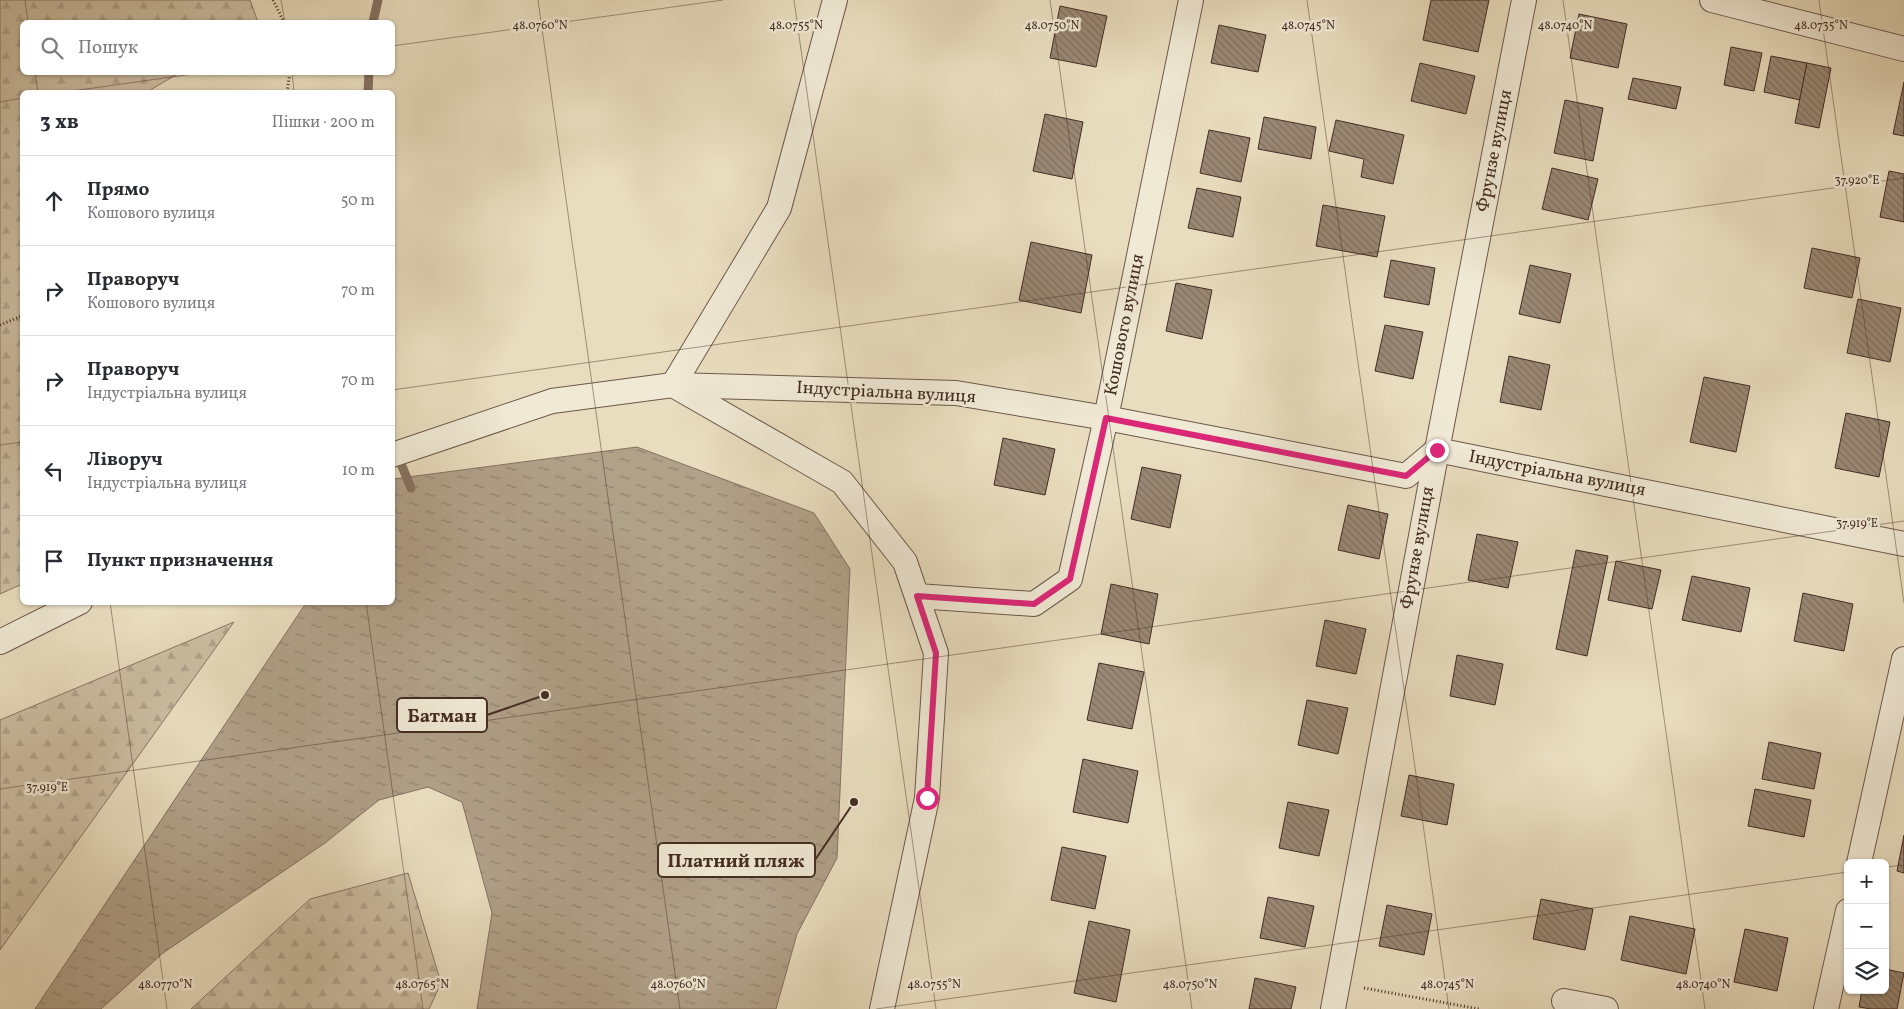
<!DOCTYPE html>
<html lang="uk">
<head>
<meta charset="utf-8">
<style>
	:root { --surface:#fff; --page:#f7f7f7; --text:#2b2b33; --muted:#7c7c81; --line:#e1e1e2 }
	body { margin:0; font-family:Vollkorn,serif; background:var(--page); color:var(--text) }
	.controls { position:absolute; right:15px; bottom:15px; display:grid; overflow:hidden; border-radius:8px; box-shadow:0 1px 4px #0004 }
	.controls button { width:45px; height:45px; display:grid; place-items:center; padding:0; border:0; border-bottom:1px solid var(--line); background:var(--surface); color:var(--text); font:25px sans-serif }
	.stop { position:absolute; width:15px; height:15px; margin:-11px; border:4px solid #db2777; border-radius:50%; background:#fff }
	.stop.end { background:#db2777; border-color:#fff; box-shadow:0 1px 5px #0008 }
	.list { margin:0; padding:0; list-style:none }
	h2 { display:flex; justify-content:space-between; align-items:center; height:65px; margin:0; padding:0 20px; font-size:21px }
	h2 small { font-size:16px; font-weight:400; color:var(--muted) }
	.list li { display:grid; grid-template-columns:32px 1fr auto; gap:15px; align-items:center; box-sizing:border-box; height:90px; padding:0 20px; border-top:1px solid var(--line) }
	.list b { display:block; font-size:19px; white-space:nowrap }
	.list p { margin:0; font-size:16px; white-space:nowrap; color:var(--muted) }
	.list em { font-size:16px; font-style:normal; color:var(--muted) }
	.icon { flex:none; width:28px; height:28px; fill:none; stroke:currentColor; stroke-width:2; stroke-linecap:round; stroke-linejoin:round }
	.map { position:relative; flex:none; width:1904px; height:1009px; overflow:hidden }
	.search { position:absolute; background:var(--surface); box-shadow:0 1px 4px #0004; left:20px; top:20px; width:375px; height:55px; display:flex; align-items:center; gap:12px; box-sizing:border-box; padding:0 18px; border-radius:8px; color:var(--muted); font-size:19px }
	.panel { position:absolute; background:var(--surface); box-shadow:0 1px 4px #0004; left:20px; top:90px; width:375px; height:515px; border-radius:8px }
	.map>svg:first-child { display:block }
</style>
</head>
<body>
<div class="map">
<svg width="1904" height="1009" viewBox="0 0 1904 1009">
	<defs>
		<pattern id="forest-firs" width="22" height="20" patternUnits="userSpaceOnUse" patternTransform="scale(1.25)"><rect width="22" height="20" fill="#ccbfa4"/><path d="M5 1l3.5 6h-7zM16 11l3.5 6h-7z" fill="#b0a48d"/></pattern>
		<pattern id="water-ripples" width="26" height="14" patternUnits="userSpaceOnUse" patternTransform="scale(1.25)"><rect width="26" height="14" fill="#b0a189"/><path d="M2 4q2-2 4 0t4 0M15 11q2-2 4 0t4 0" fill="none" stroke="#918370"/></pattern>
		<pattern id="building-back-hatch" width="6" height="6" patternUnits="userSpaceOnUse" patternTransform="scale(1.25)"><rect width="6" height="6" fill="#998874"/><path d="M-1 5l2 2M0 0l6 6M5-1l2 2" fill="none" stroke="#7e6f5f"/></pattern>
	</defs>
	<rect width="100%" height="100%" fill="#e8ddbe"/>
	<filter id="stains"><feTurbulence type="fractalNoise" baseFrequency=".004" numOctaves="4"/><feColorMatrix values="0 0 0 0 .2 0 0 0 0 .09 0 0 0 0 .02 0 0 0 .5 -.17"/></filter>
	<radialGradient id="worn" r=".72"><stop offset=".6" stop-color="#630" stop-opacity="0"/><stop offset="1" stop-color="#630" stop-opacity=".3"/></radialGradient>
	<g fill="url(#forest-firs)" stroke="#887664">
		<path d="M0,0H250L258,22H22V72L179,73L152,89L150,92H22V584L0,594Z"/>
		<path d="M234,622L0,950V720Z"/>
		<path d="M408,873L441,983L429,1009H191L310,899Z"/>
	</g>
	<path fill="url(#water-ripples)" stroke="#857260" d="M637,447L814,513L850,569L837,858L797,934L776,1009H477L492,913L462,802L428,787L379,800L325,843L163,953L101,1009H35L306,603L392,602L393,479Z"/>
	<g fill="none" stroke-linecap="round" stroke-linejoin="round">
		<g stroke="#857260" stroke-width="9">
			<path d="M373,22L378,0"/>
			<path d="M368,92L369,72"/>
			<path d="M397,454L411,488"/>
		</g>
	</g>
	<g fill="url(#building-back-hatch)" stroke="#442c23">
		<path d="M1431,0H1489L1478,52L1423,40Z"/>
		<path d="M1060,6L1107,16L1096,67L1050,58Z"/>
		<path d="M1579,14L1627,24L1618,68L1570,58Z"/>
		<path d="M1219,25L1266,35L1258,72L1211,63Z"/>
		<path d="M1731,47L1762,53L1754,91L1724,85Z"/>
		<path d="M1771,56L1807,63L1800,100L1764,92Z"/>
		<path d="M1420,63L1475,76L1466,114L1411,101Z"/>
		<path d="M1807,63L1831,68L1819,128L1795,123Z"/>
		<path d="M1633,78L1681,87L1676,109L1628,99Z"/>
		<path d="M1904,82V136L1893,134Z"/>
		<path d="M1565,100L1603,108L1593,161L1554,153Z"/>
		<path d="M1045,114L1083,122L1072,179L1033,171Z"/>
		<path d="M1264,117L1316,127L1311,159L1258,149Z"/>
		<path d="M1336,120L1404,135L1393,184L1361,177L1364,159L1329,151Z"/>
		<path d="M1209,130L1250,138L1241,182L1200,173Z"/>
		<path d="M1552,168L1598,179L1588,220L1542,209Z"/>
		<path d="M1889,171L1904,174V222L1880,217Z"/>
		<path d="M1197,188L1241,197L1233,237L1188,228Z"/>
		<path d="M1323,205L1385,216L1377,257L1316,246Z"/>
		<path d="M1031,242L1092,255L1081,313L1019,300Z"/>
		<path d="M1812,248L1860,258L1852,298L1804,288Z"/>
		<path d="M1391,260L1435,268L1429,305L1384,297Z"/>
		<path d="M1530,265L1571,274L1560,323L1519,314Z"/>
		<path d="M1176,283L1212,290L1202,339L1166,331Z"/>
		<path d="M1858,299L1901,308L1890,362L1847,353Z"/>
		<path d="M1385,325L1423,332L1413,379L1375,371Z"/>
		<path d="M1509,356L1550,365L1541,410L1500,402Z"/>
		<path d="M1704,377L1750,386L1736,452L1690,442Z"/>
		<path d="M1846,413L1890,422L1879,477L1835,468Z"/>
		<path d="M1003,438L1055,449L1045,495L994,485Z"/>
		<path d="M1142,467L1181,475L1170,528L1131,519Z"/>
		<path d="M1348,505L1388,514L1379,559L1338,550Z"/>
		<path d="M1477,534L1518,542L1508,588L1468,580Z"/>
		<path d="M1576,550L1608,556L1587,656L1556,649Z"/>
		<path d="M1616,561L1661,570L1652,609L1608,600Z"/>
		<path d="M1692,576L1750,588L1741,632L1682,620Z"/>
		<path d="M1111,584L1158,594L1149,644L1101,634Z"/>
		<path d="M1803,593L1853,604L1844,651L1794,641Z"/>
		<path d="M1325,620L1366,629L1356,674L1316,666Z"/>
		<path d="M1457,655L1503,664L1495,705L1450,696Z"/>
		<path d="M1099,663L1144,672L1132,729L1087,720Z"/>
		<path d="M1307,700L1348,708L1338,754L1298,745Z"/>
		<path d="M1769,742L1821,753L1814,789L1762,779Z"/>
		<path d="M1083,759L1138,771L1128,823L1073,812Z"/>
		<path d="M1409,775L1454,784L1447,825L1401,816Z"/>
		<path d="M1755,789L1811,800L1804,837L1748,826Z"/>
		<path d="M1288,802L1329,810L1319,856L1279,848Z"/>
		<path d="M1904,835V873L1897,871Z"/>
		<path d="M1062,847L1106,856L1095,909L1051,900Z"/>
		<path d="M1268,897L1314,906L1305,947L1260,938Z"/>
		<path d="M1541,899L1593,909L1585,950L1533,939Z"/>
		<path d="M1387,905L1432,914L1424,955L1379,946Z"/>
		<path d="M1630,916L1695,929L1686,974L1621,960Z"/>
		<path d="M1089,921L1130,930L1116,1002L1074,993Z"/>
		<path d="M1745,929L1788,938L1777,991L1734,982Z"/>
		<path d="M1885,969L1904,973L1897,1009H1871L1859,1007L1862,990H1885Z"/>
		<path d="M1255,978L1296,987L1291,1009H1249Z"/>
	</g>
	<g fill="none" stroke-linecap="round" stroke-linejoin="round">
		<defs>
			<g id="minor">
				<path d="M835,0L779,208L673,385L842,482L905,562L936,653L927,798L882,1009"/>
				<path d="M1712,0L1904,49"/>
				<path d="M392,455L552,401L673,385L956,393L1106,418L1406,476L1437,450L1904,544"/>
				<path d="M917,596L1034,604L1070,579L1106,418L1191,0"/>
				<path d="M0,642L80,602"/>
				<path d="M1859,863L1904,659"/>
				<path d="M1564,1001L1606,1009"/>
				<path d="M1333,1009L1437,450L1524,0"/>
				<path d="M1826,1009L1848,911"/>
			</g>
		</defs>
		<use href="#minor" stroke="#6d584a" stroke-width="26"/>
		<g stroke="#442c23" stroke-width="3" stroke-dasharray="1 2.5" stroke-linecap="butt">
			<path d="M273,0L284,22"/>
			<path d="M287,92L290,72"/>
			<path d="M0,325L22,316"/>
			<path d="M1364,988L1479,1009"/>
		</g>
		<use href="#minor" stroke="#f0e9d5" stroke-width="24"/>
	</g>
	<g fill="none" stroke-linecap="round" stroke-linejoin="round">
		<path stroke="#db2777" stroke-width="6" d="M927,798L936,653L917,596L1034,604L1070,579L1106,418L1406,476L1437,450"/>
	</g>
	<path fill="none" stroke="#442c23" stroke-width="1" stroke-opacity="0.45" d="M25,0L28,22M281,0L285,22M538,0L680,1009M794,0L936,1009M1050,0L1192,1009M1307,0L1449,1009M1563,0L1705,1009M1819,0L1904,603M392,46L723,0M35,72L38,92M292,72L294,92M65,92L207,72M0,102L22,98M392,390L1904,178M0,445L22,442M110,602L167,1009M366,602L423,1009M0,789L1904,521M1885,867L1904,865M876,1009L1848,872"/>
	<g text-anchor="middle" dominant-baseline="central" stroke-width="5" stroke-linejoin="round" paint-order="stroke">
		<g font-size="18" fill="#442c23" stroke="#f0e9d5">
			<text transform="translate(1495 151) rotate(-79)">Фрунзе вулиця</text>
			<text transform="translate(1125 325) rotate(-79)">Кошового вулиця</text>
			<text transform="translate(886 393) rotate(3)">Індустріальна вулиця</text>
			<text transform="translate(1557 474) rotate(11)">Індустріальна вулиця</text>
			<text transform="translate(1418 548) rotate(-80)">Фрунзе вулиця</text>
		</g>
	</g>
	<g font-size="12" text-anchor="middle" fill="#442c23" stroke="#f0e9d5" stroke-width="5" stroke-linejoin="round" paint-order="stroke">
		<text x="540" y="29">48.0760°N</text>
		<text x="796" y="29">48.0755°N</text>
		<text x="1052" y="29">48.0750°N</text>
		<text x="1308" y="29">48.0745°N</text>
		<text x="1565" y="29">48.0740°N</text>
		<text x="1821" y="29">48.0735°N</text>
		<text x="1857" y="184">37.920°E</text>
		<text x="1857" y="527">37.919°E</text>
		<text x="47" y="791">37.919°E</text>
		<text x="165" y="988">48.0770°N</text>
		<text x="422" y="988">48.0765°N</text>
		<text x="678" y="988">48.0760°N</text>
		<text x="934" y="988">48.0755°N</text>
		<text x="1190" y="988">48.0750°N</text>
		<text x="1447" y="988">48.0745°N</text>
		<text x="1703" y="988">48.0740°N</text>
	</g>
	<path fill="none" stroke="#442c23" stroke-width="2" d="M545 695L487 715M854 802L815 860"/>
	<g fill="#442c23" stroke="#f0e9d5" stroke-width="2">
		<circle cx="545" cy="695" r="5"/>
		<circle cx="854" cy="802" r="5"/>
	</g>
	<g fill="#f0e9d5" stroke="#442c23" stroke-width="2">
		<rect x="397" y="698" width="90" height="34" rx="5"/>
		<rect x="658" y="843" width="157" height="34" rx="5"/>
	</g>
	<g font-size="19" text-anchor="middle" font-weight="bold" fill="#442c23">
		<text x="442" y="722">Батман</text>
		<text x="736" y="867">Платний пляж</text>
	</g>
	<rect width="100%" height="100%" filter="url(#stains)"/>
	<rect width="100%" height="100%" fill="url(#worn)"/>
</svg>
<div class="controls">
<button>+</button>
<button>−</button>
<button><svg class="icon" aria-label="layers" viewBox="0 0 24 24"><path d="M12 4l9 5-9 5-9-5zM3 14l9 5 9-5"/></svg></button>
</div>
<div class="stop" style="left:927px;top:798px"></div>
<div class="stop end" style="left:1437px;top:450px"></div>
<div class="search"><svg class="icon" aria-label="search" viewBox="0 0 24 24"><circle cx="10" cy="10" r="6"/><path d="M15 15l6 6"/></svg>Пошук</div>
<section class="panel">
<h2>3 хв<small>Пішки · 200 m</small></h2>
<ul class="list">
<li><svg class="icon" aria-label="ahead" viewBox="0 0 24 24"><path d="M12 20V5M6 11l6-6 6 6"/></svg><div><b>Прямо</b><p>Кошового вулиця</p></div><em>50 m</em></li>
<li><svg class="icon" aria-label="right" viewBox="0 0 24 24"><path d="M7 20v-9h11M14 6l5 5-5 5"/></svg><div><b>Праворуч</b><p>Кошового вулиця</p></div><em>70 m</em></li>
<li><svg class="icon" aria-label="right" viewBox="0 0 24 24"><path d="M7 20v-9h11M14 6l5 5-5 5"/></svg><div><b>Праворуч</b><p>Індустріальна вулиця</p></div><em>70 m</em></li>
<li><svg class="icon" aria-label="left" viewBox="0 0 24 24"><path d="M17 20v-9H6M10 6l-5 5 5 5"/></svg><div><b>Ліворуч</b><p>Індустріальна вулиця</p></div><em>10 m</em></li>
<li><svg class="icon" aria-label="arrive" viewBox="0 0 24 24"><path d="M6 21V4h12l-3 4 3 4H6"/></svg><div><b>Пункт призначення</b></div></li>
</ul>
</section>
</div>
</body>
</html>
